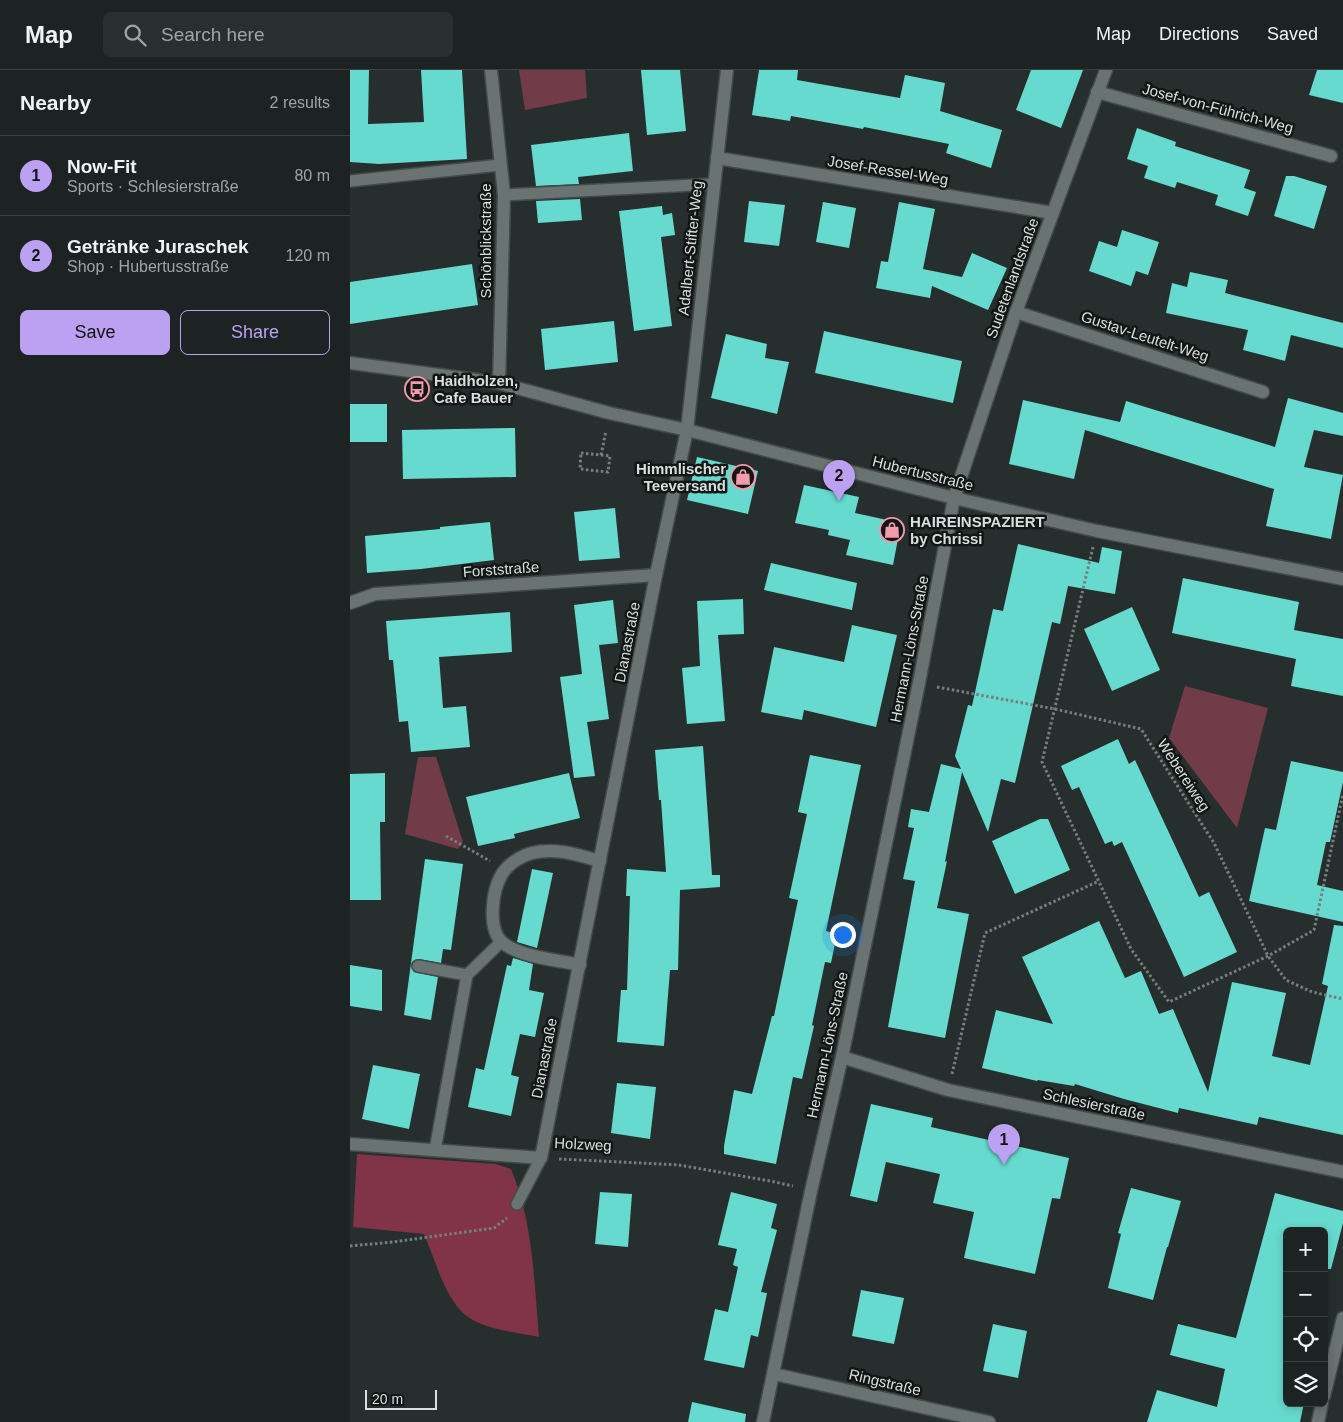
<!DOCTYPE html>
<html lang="en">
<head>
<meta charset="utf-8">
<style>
	:root { --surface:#1c2322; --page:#292f2f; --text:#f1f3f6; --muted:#a0a4a5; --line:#3a4040; --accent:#bca0f2 }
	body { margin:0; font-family:Arial,sans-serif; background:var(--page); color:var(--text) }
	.controls { position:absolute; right:15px; bottom:15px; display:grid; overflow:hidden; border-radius:8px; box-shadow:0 2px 8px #0003 }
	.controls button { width:45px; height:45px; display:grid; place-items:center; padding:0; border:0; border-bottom:1px solid var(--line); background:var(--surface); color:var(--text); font:25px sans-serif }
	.scale { position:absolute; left:15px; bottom:12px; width:72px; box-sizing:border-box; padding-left:5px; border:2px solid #d9dfde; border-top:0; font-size:14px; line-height:18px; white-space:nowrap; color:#d9dfde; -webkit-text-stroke:4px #121615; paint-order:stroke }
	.you { position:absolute; left:492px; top:864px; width:18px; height:18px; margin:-12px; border:4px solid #fff; border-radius:50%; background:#1a73e8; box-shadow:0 0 0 8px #1a73e833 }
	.badge { display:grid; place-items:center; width:32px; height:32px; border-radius:50%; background:var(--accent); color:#111; font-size:16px; font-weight:700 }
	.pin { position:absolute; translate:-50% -41px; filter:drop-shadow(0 1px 2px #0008) }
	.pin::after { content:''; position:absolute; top:26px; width:18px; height:15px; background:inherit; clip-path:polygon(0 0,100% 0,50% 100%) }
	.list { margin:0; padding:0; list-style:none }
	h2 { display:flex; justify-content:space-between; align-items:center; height:65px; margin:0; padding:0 20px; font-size:21px }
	h2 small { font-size:16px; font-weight:400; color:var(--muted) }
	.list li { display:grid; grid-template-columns:32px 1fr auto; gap:15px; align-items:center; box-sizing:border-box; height:80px; padding:0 20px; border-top:1px solid var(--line) }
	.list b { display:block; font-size:19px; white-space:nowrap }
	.list p { margin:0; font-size:16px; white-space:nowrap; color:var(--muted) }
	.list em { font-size:16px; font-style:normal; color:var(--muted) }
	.actions { display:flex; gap:10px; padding:15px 20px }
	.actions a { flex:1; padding:11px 0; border:1px solid var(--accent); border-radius:8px; text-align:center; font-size:18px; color:var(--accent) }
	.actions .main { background:var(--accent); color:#111 }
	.icon { flex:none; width:28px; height:28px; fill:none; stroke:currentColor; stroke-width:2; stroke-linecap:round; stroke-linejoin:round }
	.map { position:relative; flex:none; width:993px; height:1352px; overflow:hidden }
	header { display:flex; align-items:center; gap:30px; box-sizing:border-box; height:70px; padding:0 25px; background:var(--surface); border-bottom:1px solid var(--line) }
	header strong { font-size:24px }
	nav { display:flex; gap:28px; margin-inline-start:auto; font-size:18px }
	.search { width:350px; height:45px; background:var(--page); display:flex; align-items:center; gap:12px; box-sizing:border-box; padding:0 18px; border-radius:8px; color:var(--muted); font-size:19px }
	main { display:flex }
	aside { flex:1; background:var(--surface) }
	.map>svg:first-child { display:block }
</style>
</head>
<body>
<header>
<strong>Map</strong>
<div class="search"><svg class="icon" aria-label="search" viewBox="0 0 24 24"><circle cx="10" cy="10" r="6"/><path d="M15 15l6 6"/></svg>Search here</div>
<nav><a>Map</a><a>Directions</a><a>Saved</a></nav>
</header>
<main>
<aside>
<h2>Nearby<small>2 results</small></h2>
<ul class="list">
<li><span class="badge">1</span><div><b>Now-Fit</b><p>Sports · Schlesierstraße</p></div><em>80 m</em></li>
<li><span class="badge">2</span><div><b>Getränke Juraschek</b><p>Shop · Hubertusstraße</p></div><em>120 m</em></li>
</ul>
<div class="actions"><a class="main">Save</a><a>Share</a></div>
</aside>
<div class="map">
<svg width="993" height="1352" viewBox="0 0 993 1352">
	<rect width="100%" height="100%" fill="#262f2e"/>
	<g fill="#713c48">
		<path d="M169,0H235L237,28L175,40Z"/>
		<path d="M835,616L918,638L887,758L819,668Z"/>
		<path d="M68,687H86L113,772L108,779L55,764Z"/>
	</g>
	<path fill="#813448" d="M7,1084L146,1094L161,1099C183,1152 184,1210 189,1267C165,1262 126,1259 110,1240C92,1219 85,1189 74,1164L3,1157Z"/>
	<g fill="#66dace">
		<path d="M0,0H19L18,54L74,52L71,0H112L117,89L29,94L0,92Z"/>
		<path d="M291,0H330L336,61L297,65Z"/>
		<path d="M409,0H448L447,10L550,28L555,5L595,13L590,41L652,60L641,98L596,83L599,74L514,57L513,59L441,46L440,51L402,45Z"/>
		<path d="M681,0H733L711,58L666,40Z"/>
		<path d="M967,0H993V33L959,25Z"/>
		<path d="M787,58L826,72L825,76L900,100L894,118L906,122L898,146L865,135L868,125L827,112L825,118L794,108L798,96L777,89Z"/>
		<path d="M279,63L283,101L228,107L229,114L186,116L181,75Z"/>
		<path d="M936,106H944L977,116L964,159L924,146Z"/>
		<path d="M230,129L232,150L188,153L186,131Z"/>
		<path d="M399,131L435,135L429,176L394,172Z"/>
		<path d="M473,132L506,138L499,178L466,172Z"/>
		<path d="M549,132L585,139L573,199L612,207L622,183L657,198L638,240L582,216L580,228L526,218L531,191L538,192Z"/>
		<path d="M312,136L313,145L322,143L325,165L311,167L322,256L284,261L269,141Z"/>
		<path d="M772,160L809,172L798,205L786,201L781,216L739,201L749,171L767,177Z"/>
		<path d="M122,194L128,235L0,254V212Z"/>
		<path d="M840,202L878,210L875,223L993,253V278L941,265L935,291L893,280L898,260L816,243L822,213L837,217Z"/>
		<path d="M264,251L268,292L195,300L191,259Z"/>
		<path d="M474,261L612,291L603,333L465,303Z"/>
		<path d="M376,264L417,274L415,288L439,292L427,344L361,328Z"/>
		<path d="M938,328L993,343V366L964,360L954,397L993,405L981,469L916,456L924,419L735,360L724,409L659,394L673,330L770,352L776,331L925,377Z"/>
		<rect x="0" y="334" width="37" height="38"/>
		<path d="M165,358L166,407L53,409L52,360Z"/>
		<path d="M347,387L408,401L398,444L337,430Z"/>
		<path d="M454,415L509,427L505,443L551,453L543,495L496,485L500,470L478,465L479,460L445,453Z"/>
		<path d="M265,438L270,488L229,491L224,442Z"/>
		<path d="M140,452L144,490L71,499L17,503L15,466L90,459V457Z"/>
		<path d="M668,474L749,493L752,477L772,481L765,524L718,516L710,554L702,552L665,713L651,709L638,762L612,702L595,792L597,791L587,838L619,844L595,968L538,957L565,811L553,809L564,758L558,757L561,739L579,742L591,694L611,699L605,686L618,635L622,636L643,539L653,541Z"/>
		<path d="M421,493L507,513L502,540L414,520Z"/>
		<path d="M833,508L949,532L944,560L993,569V626L941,616L946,589L822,563Z"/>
		<path d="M393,529L394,564L368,565L375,651L337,654L332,598L350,596L347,531Z"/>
		<path d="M263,530L268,573L249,575L259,649L237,652L245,706L224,708L210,607L232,604L224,535Z"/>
		<path d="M782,537L810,600L762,621L734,559Z"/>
		<path d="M160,542L162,582L89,587L93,638L116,636L120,677L61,682L58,651L49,652L43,590H39L36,551Z"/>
		<path d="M502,555L547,565L526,657L454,640L452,650L411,642L424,577L494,592Z"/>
		<path d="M768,669L779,694L785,690L849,827L859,822L887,882L834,907L772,772L764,776L762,771L755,774L729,717L722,720L711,696Z"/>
		<path d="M353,676L362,805H370V817L330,820L328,900H320L314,976L267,972L271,920H277L280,826H276L277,799L316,802L311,730H309L305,680Z"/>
		<path d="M460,685L511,695L476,861L487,864L481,893L475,892L462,955L464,956L452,1009L443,1007L426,1094L374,1084V1076L384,1020L402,1024L422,946H424L448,830L439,828L457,744L448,742Z"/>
		<path d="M941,691L993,702V712L980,772H976L967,815L993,821V852L899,831L915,758L926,760Z"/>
		<path d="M35,703V752H30L31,830H0V704Z"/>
		<path d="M219,703L230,748L164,764L165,768L128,776L116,727Z"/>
		<path d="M690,749H698L720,800L665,824L642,771Z"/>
		<path d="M75,789L113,794L101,880L93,879L91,893L69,889L63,891L61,894L64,902L88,907L81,950L54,945Z"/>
		<path d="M182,799L203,803L187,878L167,872Z"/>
		<path d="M749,851L775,908L791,901L809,944L823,939L858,1022L882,912L936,923L922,986L960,995L978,916L972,914L984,855L993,856V1065L909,1047L907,1055L829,1038L828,1043L774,1029L725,1014L724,1016L688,1010L687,1011L632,998L646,940L703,954L672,887Z"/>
		<path d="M163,888L183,894L179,920L194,923L185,967L170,964L161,1005L169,1007L161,1046L118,1037L126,998L134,1000L157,895L161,896Z"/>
		<path d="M0,895L32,900V941L0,936Z"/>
		<path d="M23,995L70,1004L59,1059L12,1049Z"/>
		<path d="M267,1013L306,1017L300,1069L261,1063Z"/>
		<path d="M521,1034L583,1048L581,1057L719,1088L710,1129L702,1128L685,1204L614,1188L624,1142L583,1133L590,1104L536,1092L527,1132L500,1126Z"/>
		<path d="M781,1118L831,1131L818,1177H817L803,1230L758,1218L771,1164L768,1163Z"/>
		<path d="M250,1122L282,1124L278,1177L245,1174Z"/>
		<path d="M381,1122L427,1134L421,1158L427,1160L411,1222L417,1223L408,1267L401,1265L394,1298L354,1290L365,1239L378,1242L388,1197L383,1195L387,1179L368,1175Z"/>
		<path d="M925,1123L993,1141V1153L981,1199H974V1161H937V1333H954L950,1352H797L807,1320L867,1337L875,1299L820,1285L828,1254L886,1268Z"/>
		<path d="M511,1220L554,1228L544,1274L502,1266Z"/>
		<path d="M643,1254L677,1261L668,1308L633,1301Z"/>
		<path d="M342,1332L396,1344L395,1352H338Z"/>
	</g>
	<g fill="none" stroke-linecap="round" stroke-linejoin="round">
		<defs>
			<g id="lane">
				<path d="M0,111L150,95"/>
				<path d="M154,125L364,114"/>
				<path d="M68,896L117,905L151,872"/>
				<path d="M85,1080L117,905"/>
				<path d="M167,1134L191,1088"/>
			</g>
			<g id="street">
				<path d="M141,0L154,125L149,313"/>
				<path d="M747,22L981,86"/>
				<path d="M367,88L703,143"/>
				<path d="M666,242L913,322"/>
				<path d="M0,293L149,313L259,343L337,360L604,428L747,461L993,509"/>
				<path d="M0,533L25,524L306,505"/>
				<path d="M230,895C208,890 170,887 153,873C137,860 142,820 152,804C158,794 171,786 182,783C205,777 228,785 250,791"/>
				<path d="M492,987L598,1020L993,1102"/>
				<path d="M0,1074L191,1088L306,505L337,360L377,0"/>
				<path d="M424,1304L639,1352"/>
				<path d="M974,1326L993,1248"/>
				<path d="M413,1352L461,1121L492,987L569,613L604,428L666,242L756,0"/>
				<path d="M968,1352L972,1333"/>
			</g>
		</defs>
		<use href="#lane" stroke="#434b4a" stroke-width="14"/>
		<use href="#street" stroke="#434b4a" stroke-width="15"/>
		<g stroke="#777f7e" stroke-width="3" stroke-dasharray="2.5 2.5" stroke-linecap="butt">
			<path d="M231,383L260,386L258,402L230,399Z"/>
			<path d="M251,385L256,361"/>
			<path d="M743,477L692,692L781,879L819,932L918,886L964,860L993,724"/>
			<path d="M587,617L705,639L791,659L864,773L918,886L936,910L962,922L993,929"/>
			<path d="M96,766L140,791"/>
			<path d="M602,1004L635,863L749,811"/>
			<path d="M209,1089L329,1095L420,1111L443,1116"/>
			<path d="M0,1176L43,1172L144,1158L157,1148"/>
		</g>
		<use href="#lane" stroke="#697372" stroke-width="11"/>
		<use href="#street" stroke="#697372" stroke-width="12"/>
	</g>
	<defs>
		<symbol id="bus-ring" viewBox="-11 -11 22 22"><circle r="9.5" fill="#121615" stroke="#f39aac" stroke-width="1.5"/><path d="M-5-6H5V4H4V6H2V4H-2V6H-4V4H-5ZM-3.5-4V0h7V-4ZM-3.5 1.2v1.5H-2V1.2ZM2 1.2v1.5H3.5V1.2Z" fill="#f39aac"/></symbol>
		<symbol id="shop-ring" viewBox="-11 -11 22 22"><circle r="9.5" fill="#121615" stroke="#f39aac" stroke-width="1.5"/><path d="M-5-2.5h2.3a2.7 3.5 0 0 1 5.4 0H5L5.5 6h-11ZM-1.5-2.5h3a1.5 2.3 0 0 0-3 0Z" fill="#f39aac"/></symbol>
	</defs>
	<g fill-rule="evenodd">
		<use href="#bus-ring" x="53" y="305" width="28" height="28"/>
		<use href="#shop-ring" x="379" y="393" width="28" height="28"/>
		<use href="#shop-ring" x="528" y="446" width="28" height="28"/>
	</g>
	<g text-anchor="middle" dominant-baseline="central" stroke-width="5" stroke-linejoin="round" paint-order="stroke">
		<g font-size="15" fill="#d9dfde" stroke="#121615">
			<text transform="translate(868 38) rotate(15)">Josef-von-Führich-Weg</text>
			<text transform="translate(538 100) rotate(9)">Josef-Ressel-Weg</text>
			<text transform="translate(135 171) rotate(-90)">Schönblickstraße</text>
			<text transform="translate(340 178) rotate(-84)">Adalbert-Stifter-Weg</text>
			<text transform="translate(662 208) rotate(-70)">Sudetenlandstraße</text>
			<text transform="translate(795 266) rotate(18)">Gustav-Leutelt-Weg</text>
			<text transform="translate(573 403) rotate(14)">Hubertusstraße</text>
			<text transform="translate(151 499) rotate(-4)">Forststraße</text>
			<text transform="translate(277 572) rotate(-79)">Dianastraße</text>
			<text transform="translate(559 579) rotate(-79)">Hermann-Löns-Straße</text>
			<text transform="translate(834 705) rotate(57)">Webereiweg</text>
			<text transform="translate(477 975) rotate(-78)">Hermann-Löns-Straße</text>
			<text transform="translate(194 988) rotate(-79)">Dianastraße</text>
			<text transform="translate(744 1034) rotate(12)">Schlesierstraße</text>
			<text transform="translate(233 1074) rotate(3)">Holzweg</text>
			<text transform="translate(535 1312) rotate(13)">Ringstraße</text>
		</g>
		<g font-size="15" font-weight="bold" fill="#d9dfde" stroke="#121615" text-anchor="start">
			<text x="84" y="310">Haidholzen,<tspan x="84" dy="17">Cafe Bauer</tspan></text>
			<text x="376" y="398" text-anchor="end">Himmlischer<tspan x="376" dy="17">Teeversand</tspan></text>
			<text x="560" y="451">HAIREINSPAZIERT<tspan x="560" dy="17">by Chrissi</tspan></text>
		</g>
	</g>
</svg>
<div class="controls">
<button>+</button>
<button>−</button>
<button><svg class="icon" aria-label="locate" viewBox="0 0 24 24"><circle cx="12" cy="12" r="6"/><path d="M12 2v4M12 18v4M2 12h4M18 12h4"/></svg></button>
<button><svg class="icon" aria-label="layers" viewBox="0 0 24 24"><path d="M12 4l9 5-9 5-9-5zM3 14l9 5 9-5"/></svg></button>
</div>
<div class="scale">20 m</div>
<div class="you"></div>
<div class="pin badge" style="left:654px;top:1095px">1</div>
<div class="pin badge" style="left:489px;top:431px">2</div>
</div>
</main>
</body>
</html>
